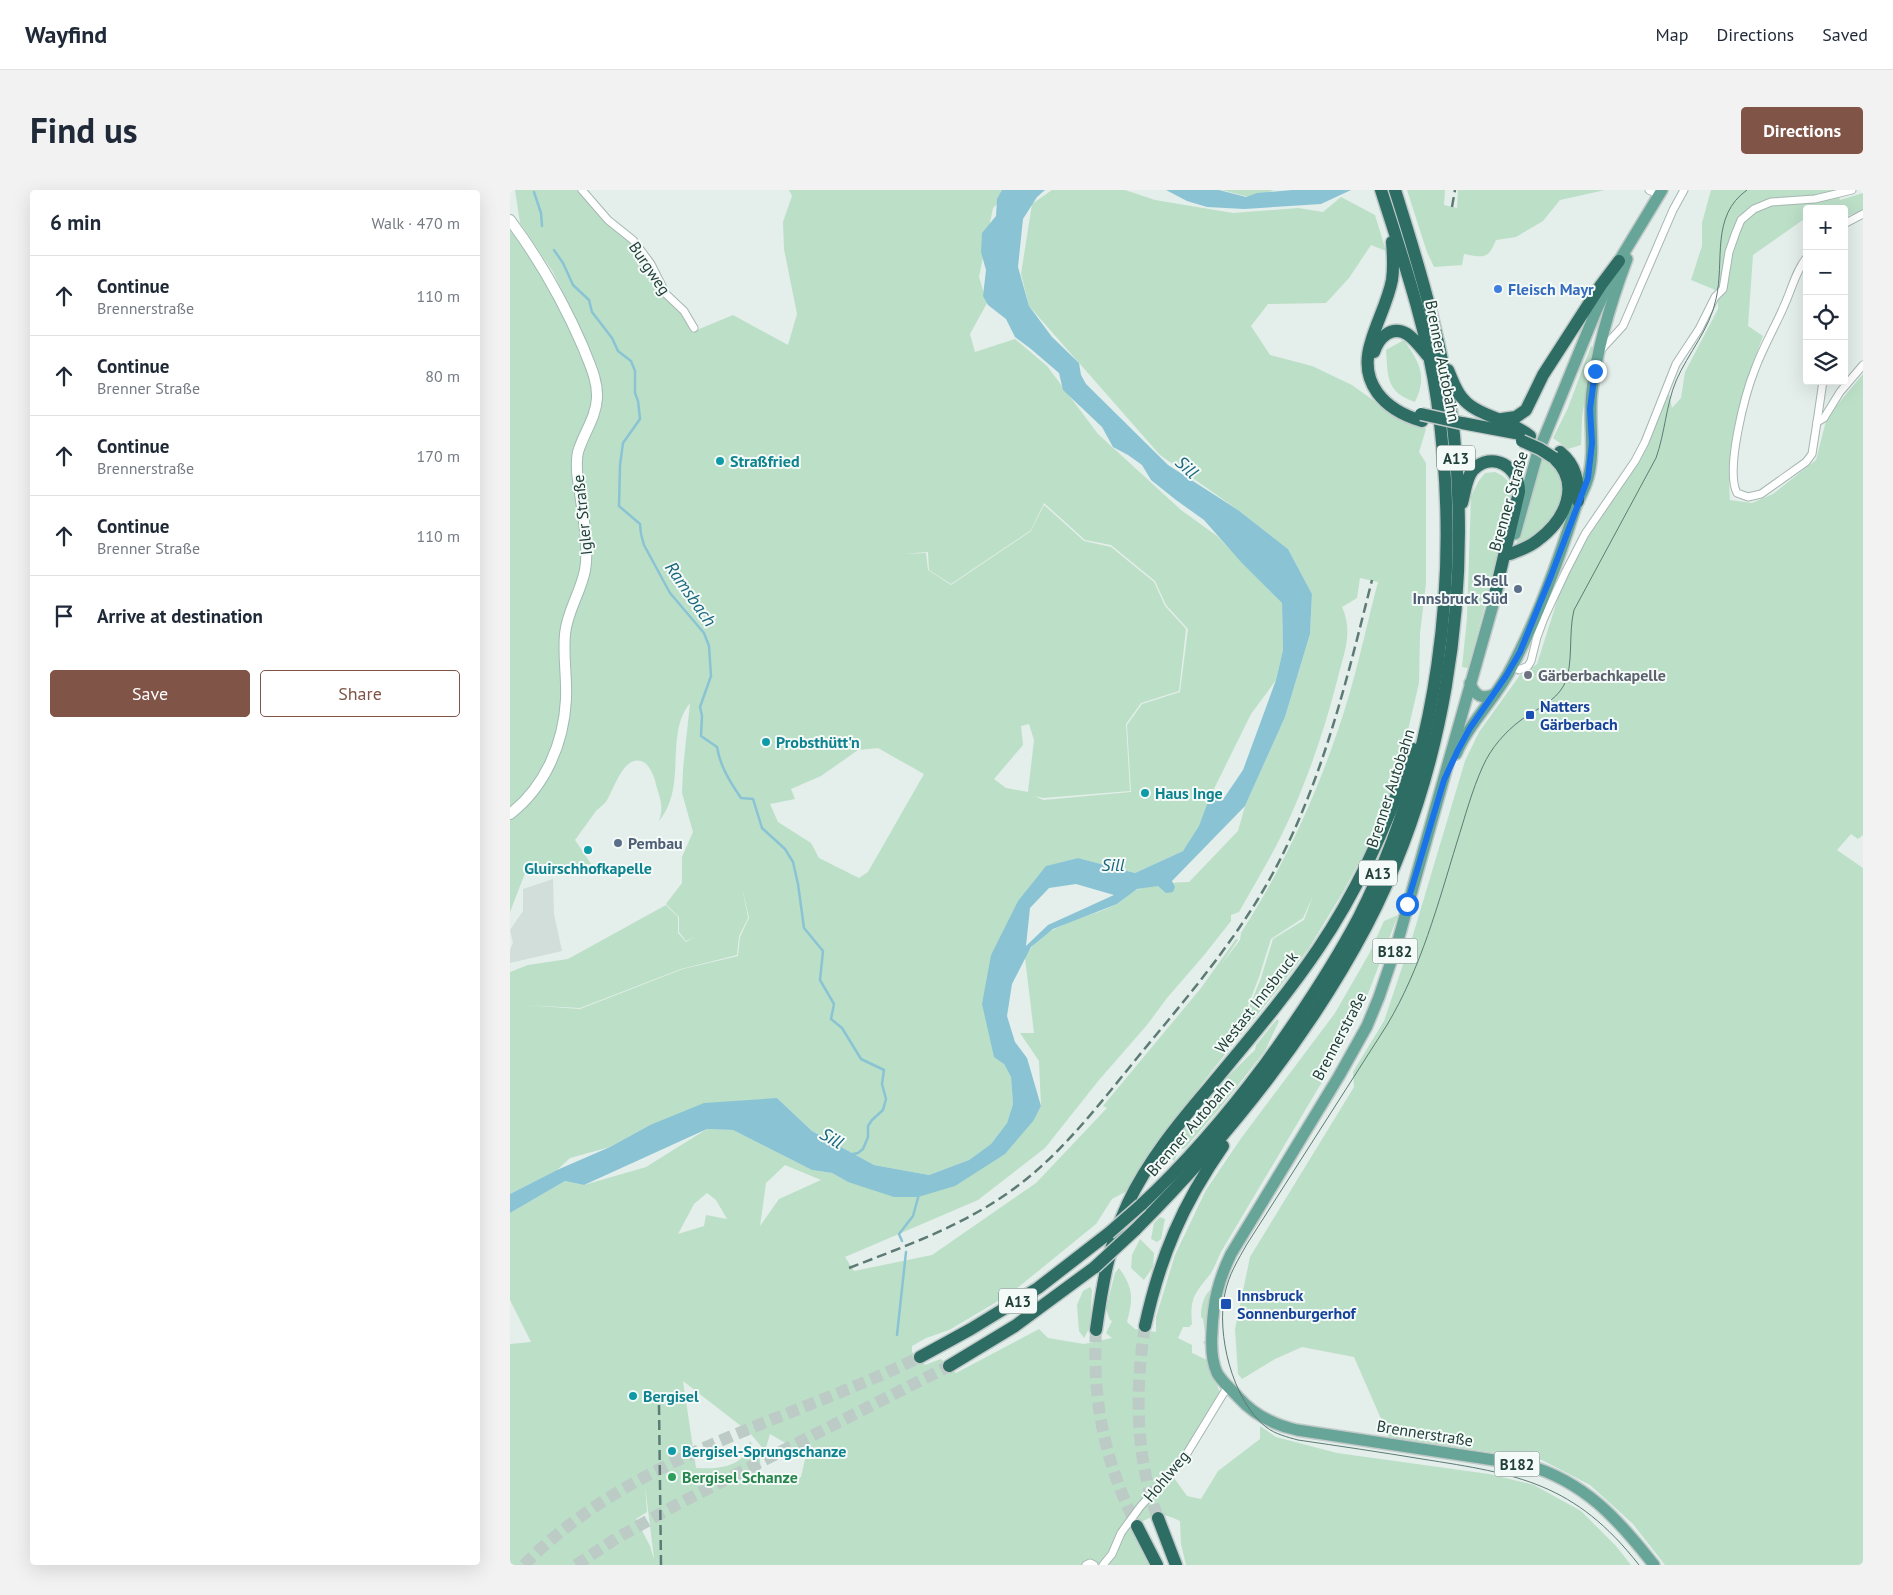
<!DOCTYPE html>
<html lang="en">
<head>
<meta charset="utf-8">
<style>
	:root { --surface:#fff; --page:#f2f2f3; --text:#1f2937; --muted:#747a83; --line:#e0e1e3; --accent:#805446 }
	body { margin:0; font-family:"PT Sans",sans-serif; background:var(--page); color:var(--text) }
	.controls { position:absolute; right:15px; top:15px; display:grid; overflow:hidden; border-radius:5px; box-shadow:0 5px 20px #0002 }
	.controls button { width:45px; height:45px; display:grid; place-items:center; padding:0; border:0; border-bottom:1px solid var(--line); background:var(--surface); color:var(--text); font:25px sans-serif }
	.stop { position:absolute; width:15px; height:15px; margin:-11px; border:4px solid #1a73e8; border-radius:50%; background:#fff }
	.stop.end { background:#1a73e8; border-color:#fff; box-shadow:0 1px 5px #0008 }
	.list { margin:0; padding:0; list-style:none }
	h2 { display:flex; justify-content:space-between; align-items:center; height:65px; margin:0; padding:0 20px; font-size:21px }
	h2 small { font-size:16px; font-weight:400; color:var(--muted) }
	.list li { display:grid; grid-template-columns:32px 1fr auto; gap:15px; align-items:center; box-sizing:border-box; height:80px; padding:0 20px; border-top:1px solid var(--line) }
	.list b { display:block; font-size:19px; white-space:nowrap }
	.list p { margin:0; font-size:16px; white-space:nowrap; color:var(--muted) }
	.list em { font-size:16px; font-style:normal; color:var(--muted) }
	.actions { display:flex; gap:10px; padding:15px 20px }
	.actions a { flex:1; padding:11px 0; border:1px solid var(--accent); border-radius:5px; text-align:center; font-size:18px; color:var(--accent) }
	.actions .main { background:var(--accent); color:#fff }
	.icon { flex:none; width:28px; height:28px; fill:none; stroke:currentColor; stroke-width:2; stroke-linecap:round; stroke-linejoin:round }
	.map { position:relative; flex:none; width:1353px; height:1375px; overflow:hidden; border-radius:5px }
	header { display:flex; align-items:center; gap:30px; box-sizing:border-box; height:70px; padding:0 25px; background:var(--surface); border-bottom:1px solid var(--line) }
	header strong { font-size:24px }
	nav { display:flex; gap:28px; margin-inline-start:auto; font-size:18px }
	.intro { display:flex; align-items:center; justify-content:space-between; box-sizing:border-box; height:120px; padding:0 30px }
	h1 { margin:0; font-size:35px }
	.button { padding:12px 22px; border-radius:5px; background:var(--accent); color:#fff; font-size:18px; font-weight:700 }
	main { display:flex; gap:30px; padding:0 30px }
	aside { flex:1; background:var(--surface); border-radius:5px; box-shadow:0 5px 20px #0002 }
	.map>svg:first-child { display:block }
</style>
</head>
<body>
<header>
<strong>Wayfind</strong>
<nav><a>Map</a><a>Directions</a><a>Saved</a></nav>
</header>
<div class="intro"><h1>Find us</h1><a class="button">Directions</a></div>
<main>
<aside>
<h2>6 min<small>Walk · 470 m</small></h2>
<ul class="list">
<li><svg class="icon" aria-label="ahead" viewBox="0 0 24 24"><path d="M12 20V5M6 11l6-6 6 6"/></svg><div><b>Continue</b><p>Brennerstraße</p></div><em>110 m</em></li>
<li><svg class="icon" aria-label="ahead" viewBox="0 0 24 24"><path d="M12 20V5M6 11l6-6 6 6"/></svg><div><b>Continue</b><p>Brenner Straße</p></div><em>80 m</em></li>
<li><svg class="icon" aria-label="ahead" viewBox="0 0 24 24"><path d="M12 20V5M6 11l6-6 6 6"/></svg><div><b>Continue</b><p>Brennerstraße</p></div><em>170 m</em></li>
<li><svg class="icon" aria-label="ahead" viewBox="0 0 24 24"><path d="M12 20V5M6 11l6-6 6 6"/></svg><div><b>Continue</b><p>Brenner Straße</p></div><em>110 m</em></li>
<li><svg class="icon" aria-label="arrive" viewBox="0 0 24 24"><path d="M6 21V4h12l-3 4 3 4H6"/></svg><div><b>Arrive at destination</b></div></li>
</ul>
<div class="actions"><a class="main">Save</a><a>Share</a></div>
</aside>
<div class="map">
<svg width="1353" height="1375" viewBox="0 0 1353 1375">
	<rect width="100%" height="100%" fill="#e4eeea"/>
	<path fill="#d2ded9" d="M43,689L44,724L52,761L0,773V760L3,753L0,740L13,721V699Z"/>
	<g fill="#bcdfc8" fill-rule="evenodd">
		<path d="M5,0H69L121,50L144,85L187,140L223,125L278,155L287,124L274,59L273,32L282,6L279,0H501L483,18L469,87L477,113L460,144L465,162L505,149L537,176L588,244L671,320L707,346L772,413L773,460L766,490L741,524L699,609L690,636L673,661L625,683L568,668L537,676L481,765L494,874L501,887L503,914L497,933L481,954L459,970L419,985L364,975L302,941L267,908L140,935L100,957L60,968L47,980L0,1004V782L18,775L58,769L156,715L168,727V743L176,752L184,747L176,751L169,742V727L156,714L172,693V667L183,642L172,603L173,579L180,513C154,545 178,596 149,631C155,613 148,606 145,590C143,584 139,576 135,573C115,561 105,597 97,610C95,614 90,617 86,621L83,620L86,621L65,650L81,674L17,678L0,722V38C29,75 79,158 83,205C83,214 78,225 75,234L85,235L90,223L91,195L83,167L43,82L10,33ZM534,313L575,350L601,355L645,391L656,415L678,439L670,502L632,514L617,535L621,602L533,610L525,606L533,608L620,601L616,534L631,513L669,501L676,439L655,416L644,392L601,357L574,351L534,315L521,341L441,395L418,380L416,363L392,364L418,362L419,380L441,394L521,340ZM519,534L524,550L518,602L496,598L484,589L513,555L511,536ZM368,558L414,584L358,682L349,688L309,668L301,653L268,632L260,614L285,609L281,599L311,586L348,560ZM232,697L239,728L230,747L228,766L173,779L70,819L15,815L70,818L171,779L227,765L229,746L238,728Z"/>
		<path d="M542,0H615L645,10L723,23L788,18L813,22L831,7L865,25L876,61L861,55L839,88L816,113L758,114L741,136L760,165L802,176L842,195L878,221L916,239L909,262L916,273V393L910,443L909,493L888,583L868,637L833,702L799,758L769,798L725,852L751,788L763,749L794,730L803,706L793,728L761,749L749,787L723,854L649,949L619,1000L602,1009L586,1034L500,1104L439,1140L416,1148L402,1156V1162L415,1175L431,1169L446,1183L529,1139L538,1148L574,1154L602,1148L596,1143L602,1131L600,1130L596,1119L605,1083L609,1078C624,1099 623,1108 617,1132L625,1139L646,1142V1127L665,1065L696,1000L732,947L825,823L859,764L874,731L888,725L856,809L849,816L822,875L711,1062C707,1070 704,1080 698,1087C683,1105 680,1110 682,1134L679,1137H673L668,1148L682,1155V1163L697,1170L711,1205L675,1263L659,1281L677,1306L691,1309L708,1281L750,1249V1236L766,1247L827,1263L979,1284L1024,1295L1071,1321L1106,1356L1121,1375H676L671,1354L670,1331C649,1320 641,1326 622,1338L631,1360L639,1375H0V1154L21,1152L0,1110V1023L55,991L74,995L136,977L197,939L223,940L302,980L322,983L338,992L408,1007L524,930L531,916L529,871L510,843H524L515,768C532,733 575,730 607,714C614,710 621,701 629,699C646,695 662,692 679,692L728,641L735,616L775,527L800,444L802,404L778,359L728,320L650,265L519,116L511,84L522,14ZM850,388L868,392C855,441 845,492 828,540C804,611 772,679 731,743L730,750L711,775L728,750L726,749L691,798L593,916L597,918L526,993L422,1065L344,1081L335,1067L468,1010L535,958L589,890L637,835L657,808L695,764L721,731V725L729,722C744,695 760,669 773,642C796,594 814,542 827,491C833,465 844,443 832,417L847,408ZM275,975L311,990L269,1009L250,1036L256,993ZM197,1003L206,1010L217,1029L196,1025L194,1036L168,1044L184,1014ZM173,1191L240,1243L255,1261L260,1244L296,1265L291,1287L251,1295L250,1268L240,1251C239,1255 238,1260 236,1263C225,1279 202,1279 186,1278ZM135,1296L144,1368V1369L140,1356L126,1329L137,1322Z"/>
		<path d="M712,0H764L746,9Z"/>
		<path d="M897,0H935L934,15L947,18L948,0H1095L1050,10L1033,31L1006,47L986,50C978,69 975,68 954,64L952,75L924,77L917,62Z"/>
		<path d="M1201,0H1327L1330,10L1353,3V20L1335,27L1334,19H1297V27L1243,65L1238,136L1253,146C1234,199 1215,252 1220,310L1242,313L1263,304L1306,270L1317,227L1353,184V645L1348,649L1341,644L1327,660L1353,678V1375H1155L1123,1334L1080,1295L1032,1270L879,1247L844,1167L792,1157L765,1169L732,1189L728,1184L725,1139L740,1067L844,897L843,882L874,831L903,745L955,571L969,542L1010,485L1027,474L1055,386L1078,340L1104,308L1133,255L1158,199L1162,218L1171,208L1175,182L1208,119V101L1181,90L1192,56V33Z"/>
		<path d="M894,150C909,172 918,186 905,212C876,202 878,187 876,160Z"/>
		<path d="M1081,156L1083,157L1072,227L1071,255L1058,259L1043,248L1058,218Z"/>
		<path d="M1033,267C1037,270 1043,273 1046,276C1065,296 1043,332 1027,346C1021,350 1012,353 1006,356L1018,309Z"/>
		<path d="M985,282C1014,294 995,315 991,337C990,343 991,351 991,357L958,478L952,477L957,428L961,306L968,292L975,283Z"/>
		<path d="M767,829L769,831L755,861L710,918L675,958L669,960L664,971L661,968C677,925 713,891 745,860L746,855Z"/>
		<path d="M650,1027L655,1029L651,1049L647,1052L641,1049L644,1033Z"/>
		<path d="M630,1049L644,1063L643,1077L634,1090L621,1078L622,1065Z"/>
		<path d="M580,1097L582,1100L580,1137L574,1148L569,1141L567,1115L573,1101Z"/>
		<path d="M700,1100L697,1127V1153L696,1157L693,1152L696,1150L693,1129L691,1127C691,1117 693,1107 700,1100Z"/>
	</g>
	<g fill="#8ac4d4" fill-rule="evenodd">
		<path d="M492,0H535L527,7L513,29L508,77L519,116L542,147L569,173L571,185L576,194L658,275L728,320L778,359L802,404L800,444L775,527L735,616L662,691L665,697L663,702L656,703L648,696L627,699L607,714L543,739L521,757L502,794L497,826L505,852L517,868L531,916L524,930L495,964L445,996L408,1007H384L338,992L322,983L302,980L223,940L197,939L74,995L55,991L0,1023V1004L47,980L100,957L140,935L194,913L267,908L302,941L364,975L419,985L459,970L481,954L497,933L503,914L501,887L494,874L484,867L472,814L481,765L508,711L536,676L568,668L625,683L673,661L689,636L699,609L714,608L733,580L766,490L773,460L772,413L731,372L694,330L666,310L641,290L632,275L618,265L603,257L592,237L553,200L549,183L521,159L505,147L496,129L478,115L473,106L476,80L471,62L472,43L486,26L487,9ZM566,694L604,705L538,735L516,756L520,718L539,698Z"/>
		<path d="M656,0H709L736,7L747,3L782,0H841L811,14L734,19L697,17L677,11Z"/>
	</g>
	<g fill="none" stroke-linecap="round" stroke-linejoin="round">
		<g stroke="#8ac4d4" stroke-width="2.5">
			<path d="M24,2L31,23L32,36"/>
			<path d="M44,60L53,73L63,95L79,110L82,122L102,148L108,161L121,171L125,181V203L128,211L130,229L113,253L110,275L109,316L130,334L131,344L134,355L160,403L194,443L199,456L201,486L190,517L192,526L191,546L207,557C210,576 220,592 231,608L243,609L252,638L275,659L283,672L288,694L294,738L313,761L310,790L324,814L321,829L332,838L351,869L374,880L372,894L376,909L373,920L362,930L358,936V947L353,959L348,963L343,964"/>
			<path d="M392,1051L389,1044L403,1026L409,1004"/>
			<path d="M387,1145L396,1062"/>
		</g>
		<g stroke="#bdcbc7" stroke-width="12" stroke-dasharray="12 6" stroke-linecap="butt">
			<path d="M635,1136C625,1200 625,1266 648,1328"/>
			<path d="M586,1140C582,1210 595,1274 627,1336"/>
			<path d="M14,1375C122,1265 275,1233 410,1167"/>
			<path d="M66,1375L107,1348L166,1315L439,1176"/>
		</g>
		<defs>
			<g id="minor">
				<path d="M72,0L98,30L123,50L141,74L156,104L174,121L184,138"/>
				<path d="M1139,0L1149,5"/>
				<path d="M1334,34L1353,24"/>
				<path d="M1297,67C1285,82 1282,99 1274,116C1265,137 1253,157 1245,179C1235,204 1215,280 1227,303L1238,307L1251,304L1296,272L1302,264L1307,232"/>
				<path d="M1090,161L1113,136L1163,20L1174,0"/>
				<path d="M1313,191L1307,232L1314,228L1330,202L1353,175"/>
				<path d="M1002,476L1009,480L1018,476L1021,471L1027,447L1034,428L1055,383L1075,344L1125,271L1135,252L1166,174L1189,139L1205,107L1213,99L1219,62L1226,42L1231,30L1244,19L1261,12L1305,9L1342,0"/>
				<path d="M576,1375L580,1373L584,1375"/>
				<path d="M593,1375L602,1364L611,1343L630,1317L676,1265L718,1196"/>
			</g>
			<path id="secondary" d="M0,30C30,70 53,111 73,157C79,173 88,190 87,208C86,227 75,241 69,259C66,266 67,274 67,282C70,309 80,354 75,380C71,402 57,421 55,444C53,466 57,487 56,509C54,553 35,597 0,624"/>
			<g id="primary">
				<path d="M1005,344L1027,265L1086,121L1109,71L1152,0"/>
				<path d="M988,397L887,754L869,807L857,836L829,886L721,1064C708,1091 703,1112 702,1142C701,1156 701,1170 707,1183C712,1192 721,1199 728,1207C744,1225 764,1235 787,1240L1017,1275C1075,1292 1108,1329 1144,1375"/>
				<path d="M960,493C965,506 972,510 985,504"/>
				<path d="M946,564C959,534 982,512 998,484C1026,433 1047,375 1065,319C1069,308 1075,299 1078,288C1086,259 1078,230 1082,201C1087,158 1102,109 1117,69"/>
			</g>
			<g id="motorway">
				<path d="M882,52C883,64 884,77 882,90C878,111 867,131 861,152C848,193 874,220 912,231"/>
				<path d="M864,162C869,147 882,135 897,144C905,149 911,158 917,165"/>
				<path d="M938,180C943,191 946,203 955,211C969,226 1001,230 1020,246"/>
				<path d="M992,229L1006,227L1016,220L1033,185L1091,95L1109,71"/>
				<path d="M952,233L1016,245"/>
				<path d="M1050,262C1067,276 1068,291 1068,311"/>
				<path d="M952,313C955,303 956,288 963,280C982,260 1010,277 1009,302L985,404"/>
				<path d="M1000,364C1010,360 1020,357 1028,350C1055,330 1072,294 1044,268"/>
				<path d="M631,1015C677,972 718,924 756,873C790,826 822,778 849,727C929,568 952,386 927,210C917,139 893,69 871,0"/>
				<path d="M625,1040C716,949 797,849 857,735C934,586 961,412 944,245C935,162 910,79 885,0"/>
				<path d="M635,1136C650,1067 672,1015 713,956"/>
				<path d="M586,1140C592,1097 599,1053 618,1013C638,971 668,934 698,899C736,853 775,808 808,759C850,697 880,629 903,559"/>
				<path d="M410,1167L461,1139L528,1098L599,1043"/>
				<path d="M439,1176L505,1136L585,1077"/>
				<path d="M648,1328L666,1375"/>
				<path d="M627,1336L647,1375"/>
			</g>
		</defs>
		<use href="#minor" stroke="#a6b6b2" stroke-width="9"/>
		<use href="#secondary" stroke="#a1bab3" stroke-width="12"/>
		<use href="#primary" stroke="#c1cac8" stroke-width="14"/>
		<use href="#motorway" stroke="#c1cac8" stroke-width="15"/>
		<use href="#minor" stroke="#fff" stroke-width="7"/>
		<use href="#secondary" stroke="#fff" stroke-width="10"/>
		<use href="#primary" stroke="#67a598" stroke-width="11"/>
		<use href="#motorway" stroke="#2d6d64" stroke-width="12"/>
		<path stroke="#5d7b75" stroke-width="1" d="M1129,1375C1065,1293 1008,1284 912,1269C870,1262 829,1256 788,1250C777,1247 765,1244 756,1237C722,1210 706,1143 715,1103C719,1084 728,1070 737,1054L877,835C911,778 928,714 947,652C955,627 962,600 973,576C981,558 995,542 1011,530C1026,519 1045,512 1054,495C1064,476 1058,443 1064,420L1146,268C1155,243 1156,215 1166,191C1178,163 1200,139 1206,109C1215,71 1200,26 1237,0"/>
		<g stroke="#5d7b75" stroke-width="2.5" stroke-dasharray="10 5" stroke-linecap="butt">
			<path d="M942,17L945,0"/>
			<path d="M339,1078C393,1057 447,1038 495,1005C548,969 587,917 627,868C669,817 713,766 748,709C808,611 834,501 862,390"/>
			<path d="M149,1215L151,1375"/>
		</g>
		<defs>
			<g id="motorway-bridge">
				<path d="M911,224L952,233"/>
				<path d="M1012,251L1030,259L1044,268"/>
				<path d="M599,1043L631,1015"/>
				<path d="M585,1077L625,1040"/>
			</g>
		</defs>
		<use href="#motorway-bridge" stroke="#c1cac8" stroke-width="15" stroke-linecap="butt"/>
		<use href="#motorway-bridge" stroke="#2d6d64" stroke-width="12"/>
	</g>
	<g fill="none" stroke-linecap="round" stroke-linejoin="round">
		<path stroke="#1a73e8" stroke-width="6" d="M897,714L934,590L948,560L960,538L996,486L1010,462L1041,386L1078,288L1082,253L1080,219L1085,181"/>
	</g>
	<circle fill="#3f7fe0" stroke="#f4faf7" stroke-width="2" cx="988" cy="99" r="5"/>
	<g fill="#0f9aa8" stroke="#f4faf7" stroke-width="2">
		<circle cx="210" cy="271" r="5"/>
		<circle cx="256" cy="552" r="5"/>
		<circle cx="635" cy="603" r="5"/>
		<circle cx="78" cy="660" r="5"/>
		<circle cx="123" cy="1206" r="5"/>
		<circle cx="162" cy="1261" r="5"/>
	</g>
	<g fill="#5c6f8a" stroke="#f4faf7" stroke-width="2">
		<circle cx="1008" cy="399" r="5"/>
		<circle cx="108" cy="653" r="5"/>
	</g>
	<circle fill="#6b7280" stroke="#f4faf7" stroke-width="2" cx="1018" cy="485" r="5"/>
	<g fill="#1a4fb4" stroke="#f4faf7" stroke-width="2">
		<rect x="1015" y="520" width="10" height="10" rx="2.5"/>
		<rect x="710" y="1108" width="12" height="12" rx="2.5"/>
	</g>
	<circle fill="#2e9e5b" stroke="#f4faf7" stroke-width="2" cx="162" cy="1287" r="5"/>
	<g text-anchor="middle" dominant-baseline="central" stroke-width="4" stroke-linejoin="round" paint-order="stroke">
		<g fill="#f4faf7" stroke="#617873" stroke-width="1">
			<rect x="927" y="255.5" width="38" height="25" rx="4"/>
			<rect x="849" y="670.5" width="38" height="25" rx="4"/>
			<rect x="862.5" y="748.5" width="45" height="25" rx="4"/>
			<rect x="489" y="1098.5" width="38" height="25" rx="4"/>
			<rect x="984.5" y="1261.5" width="45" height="25" rx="4"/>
		</g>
		<g font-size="15" font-weight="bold" fill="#22403a">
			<text x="946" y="268">A13</text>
			<text x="868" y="683">A13</text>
			<text x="885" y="761">B182</text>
			<text x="508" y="1111">A13</text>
			<text x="1007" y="1274">B182</text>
		</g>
		<g font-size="16" fill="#22403a" stroke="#f4faf7">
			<text transform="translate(140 78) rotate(56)">Burgweg</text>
			<text transform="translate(933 171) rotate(79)">Brenner Autobahn</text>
			<text transform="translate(998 311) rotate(-74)">Brenner Straße</text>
			<text transform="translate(72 325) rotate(-96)">Igler Straße</text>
			<text transform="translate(880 598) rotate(-72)">Brenner Autobahn</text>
			<text transform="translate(746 812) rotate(-52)">Westast Innsbruck</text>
			<text transform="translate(829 846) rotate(-62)">Brennerstraße</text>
			<text transform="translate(680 937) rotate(-49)">Brenner Autobahn</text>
			<text transform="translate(915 1243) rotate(9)">Brennerstraße</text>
			<text transform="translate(656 1286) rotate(-50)">Hohlweg</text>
		</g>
		<g font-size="16" font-weight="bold" fill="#366cbe" stroke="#f4faf7" text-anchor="start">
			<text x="998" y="99">Fleisch Mayr</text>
		</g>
		<g font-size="16" font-weight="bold" fill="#0d838f" stroke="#f4faf7" text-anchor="start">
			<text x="220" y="271">Straßfried</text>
			<text x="266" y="552">Probsthütt'n</text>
			<text x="645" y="603">Haus Inge</text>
			<text x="78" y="678" text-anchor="middle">Gluirschhofkapelle</text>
			<text x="133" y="1206">Bergisel</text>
			<text x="172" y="1261">Bergisel-Sprungschanze</text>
		</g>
		<g font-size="16" font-weight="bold" fill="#4e5e75" stroke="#f4faf7" text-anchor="end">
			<text x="998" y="390">Shell<tspan x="998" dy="18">Innsbruck Süd</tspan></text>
			<text x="118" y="653" text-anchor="start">Pembau</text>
		</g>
		<g font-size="16" font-weight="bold" fill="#5b616d" stroke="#f4faf7" text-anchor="start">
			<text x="1028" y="485">Gärberbachkapelle</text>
		</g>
		<g font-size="16" font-weight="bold" fill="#164399" stroke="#f4faf7" text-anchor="start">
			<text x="1030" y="516">Natters<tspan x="1030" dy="18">Gärberbach</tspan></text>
			<text x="727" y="1105">Innsbruck<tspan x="727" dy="18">Sonnenburgerhof</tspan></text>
		</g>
		<g font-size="16" font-weight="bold" fill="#27864d" stroke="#f4faf7" text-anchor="start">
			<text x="172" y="1287">Bergisel Schanze</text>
		</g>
		<g font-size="18" font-style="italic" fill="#1a687f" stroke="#f4faf7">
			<text transform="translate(677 277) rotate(42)">Sill</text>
			<text transform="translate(181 404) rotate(55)">Ramsbach</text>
			<text x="603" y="674">Sill</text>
			<text transform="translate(322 948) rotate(31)">Sill</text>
		</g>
	</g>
</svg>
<div class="controls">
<button>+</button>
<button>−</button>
<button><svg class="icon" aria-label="locate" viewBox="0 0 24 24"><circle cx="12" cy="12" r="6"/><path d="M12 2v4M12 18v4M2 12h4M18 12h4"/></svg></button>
<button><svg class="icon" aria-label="layers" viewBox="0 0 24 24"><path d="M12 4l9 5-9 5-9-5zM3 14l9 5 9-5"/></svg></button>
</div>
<div class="stop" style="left:897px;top:714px"></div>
<div class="stop end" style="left:1085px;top:181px"></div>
</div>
</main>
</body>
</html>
